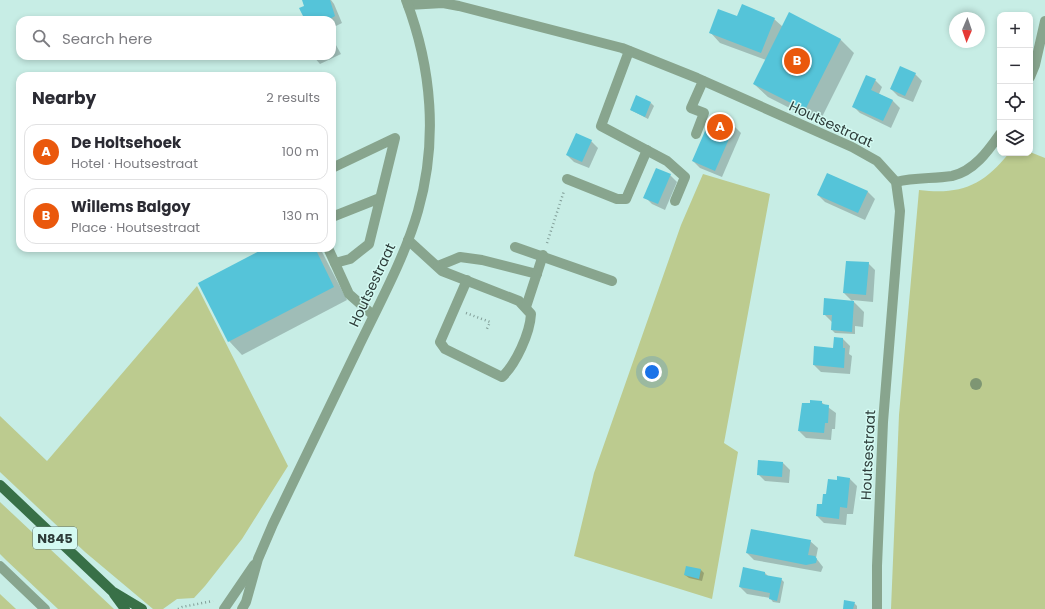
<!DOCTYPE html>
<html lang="en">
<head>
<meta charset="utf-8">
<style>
	:root { --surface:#fff; --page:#f7f7f7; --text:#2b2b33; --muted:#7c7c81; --line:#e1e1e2; --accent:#ea580c }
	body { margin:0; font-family:Poppins,sans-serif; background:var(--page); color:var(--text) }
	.controls { position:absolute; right:12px; top:12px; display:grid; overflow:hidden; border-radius:8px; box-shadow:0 2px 6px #0003 }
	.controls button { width:36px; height:36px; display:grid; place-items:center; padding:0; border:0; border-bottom:1px solid var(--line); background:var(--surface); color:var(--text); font:20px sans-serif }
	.compass { position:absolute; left:949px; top:12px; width:36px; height:36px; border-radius:50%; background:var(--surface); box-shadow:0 2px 6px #0003; rotate:182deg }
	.you { position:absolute; left:652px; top:372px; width:14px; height:14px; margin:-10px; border:3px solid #fff; border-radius:50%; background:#1a73e8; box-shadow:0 0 0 6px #1a73e833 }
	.badge { display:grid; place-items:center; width:26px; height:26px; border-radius:50%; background:var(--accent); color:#fff; font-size:13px; font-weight:700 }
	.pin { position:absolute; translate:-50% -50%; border:2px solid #fff; box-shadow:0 1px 4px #0006 }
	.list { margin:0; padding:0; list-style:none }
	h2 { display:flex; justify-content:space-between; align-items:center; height:52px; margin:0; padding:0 16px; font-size:17px }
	h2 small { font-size:13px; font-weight:400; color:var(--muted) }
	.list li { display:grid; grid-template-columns:26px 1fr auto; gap:12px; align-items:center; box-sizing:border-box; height:56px; margin:0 8px 8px; padding:0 8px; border:1px solid var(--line); border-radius:12px }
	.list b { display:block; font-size:15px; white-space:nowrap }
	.list p { margin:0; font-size:13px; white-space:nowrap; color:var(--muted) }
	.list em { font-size:13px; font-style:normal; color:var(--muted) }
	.icon { flex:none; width:22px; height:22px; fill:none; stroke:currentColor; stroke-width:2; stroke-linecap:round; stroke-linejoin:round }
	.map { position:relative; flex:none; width:1045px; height:609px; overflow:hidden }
	.search { position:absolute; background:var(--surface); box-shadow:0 2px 6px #0003; left:16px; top:16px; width:320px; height:44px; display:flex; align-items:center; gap:10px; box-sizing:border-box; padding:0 14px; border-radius:12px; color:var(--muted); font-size:15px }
	.panel { position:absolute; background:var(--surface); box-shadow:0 2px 6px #0003; left:16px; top:72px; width:320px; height:180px; border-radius:12px }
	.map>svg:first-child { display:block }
</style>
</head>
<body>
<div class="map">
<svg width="1045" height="609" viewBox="0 0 1045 609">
	<rect width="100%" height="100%" fill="#c7ede5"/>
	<g fill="#bccb8f">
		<path d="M1030,152L1045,158V609H891L899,415L919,190C960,195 983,186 1009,153H1030Z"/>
		<path d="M703,174L770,194L724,443L738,452L712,599L574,556L594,473L681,225Z"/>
		<path d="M197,286L288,466L242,539L205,586L194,598L177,599L163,609H153L85,552L0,472V416L47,461Z"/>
		<path d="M0,502L114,609H58L6,560L0,554Z"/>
		<path d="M0,594L16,609H0Z"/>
	</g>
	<g fill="#0003">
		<path d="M303,0H331L334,4L342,23L332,28V20H308L305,18L306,6Z"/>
		<path d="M774,19L783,27L840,39L854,53L819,123L768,97L754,84L766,60L720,43L710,32Z"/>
		<path d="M332,38L341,54L320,64L313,56H332Z"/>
		<path d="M915,74L922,81L913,102L898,96L891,89Z"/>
		<path d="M875,80L882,87L879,94L893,101L900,108L891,128L860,113L853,106Z"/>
		<path d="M651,103L654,106L648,119L631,110Z"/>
		<path d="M734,126L741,133L722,177L700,168L693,161Z"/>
		<path d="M591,141L598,148L589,168L574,162L567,155Z"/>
		<path d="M828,174L868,192L875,199L865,220L825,202L818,195Z"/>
		<path d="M670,175L677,182L665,210L652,204L645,197Z"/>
		<path d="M183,248H194L186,252Z"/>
		<path d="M268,248H320L347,300L242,355L229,341Z"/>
		<path d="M868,263L875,270L873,302L852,300L864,312L863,327L855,326V334L835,333L832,330L833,323L824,314L853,302L844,293Z"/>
		<path d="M843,339L850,346L849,354L852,356L850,374L821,372L814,365L815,347L834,349Z"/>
		<path d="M821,402L836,413L835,429H832L831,440L806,438L799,431L811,404Z"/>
		<path d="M783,463L790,470L789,483L765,481L758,474Z"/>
		<path d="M850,479L857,486L853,514H847L846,525L824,523L817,516L827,496L838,481Z"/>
		<path d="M810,541L818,548L816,558L823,567L821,572L754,560L747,553Z"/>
		<path d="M687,567L701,570L704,573L702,581L689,578L685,575Z"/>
		<path d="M765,573L769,577L781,579L784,582L780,603L773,602L770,598L747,594L740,587Z"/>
		<path d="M854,603L857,606V609H844Z"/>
	</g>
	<g fill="#55c4d9">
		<path d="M302,0H330L335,16L328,20H311L309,16L304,18L299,8L304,6Z"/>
		<path d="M742,4L775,18L761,53L709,33L718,9L737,16Z"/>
		<path d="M789,12L841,39L805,110L753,84Z"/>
		<path d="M900,66L916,73L905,96L890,89Z"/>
		<path d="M866,75L876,79L871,90L893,100L883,121L852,107Z"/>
		<path d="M636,95L651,102L645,117L630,110Z"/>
		<path d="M712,115L735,125L715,171L692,161Z"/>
		<path d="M576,133L592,140L582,162L566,155Z"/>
		<path d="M656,168L671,174L658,204L643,198Z"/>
		<path d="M827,173L868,191L858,213L817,195Z"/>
		<path d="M265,248H315L334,287L228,342L198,283Z"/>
		<path d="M846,261L869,262L866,295L843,293Z"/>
		<path d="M824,298L854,301L852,332L831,330L832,315H823Z"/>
		<path d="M834,337L843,338V348H845L844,368L813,365L814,346L833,348Z"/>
		<path d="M810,400L822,401V404L829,405L828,423H825L824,433L798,431L802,403H810Z"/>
		<path d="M758,460L783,462L782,477L757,475Z"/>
		<path d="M837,476L850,478L847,508L840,507L839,519L816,516L817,504H822L823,494H826L828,479L837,480Z"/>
		<path d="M751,529L811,540L808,555L815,556L817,559L816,563L806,565L746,553Z"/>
		<path d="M686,566L701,569L699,579L684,575Z"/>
		<path d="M743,567L765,572V575L782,578L777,601L769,599L770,593L739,587Z"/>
		<path d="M844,600L855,602L853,609H843Z"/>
	</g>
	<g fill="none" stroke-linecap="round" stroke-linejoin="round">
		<g stroke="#819d97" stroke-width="2.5" stroke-dasharray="1 3" stroke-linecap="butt">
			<path d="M547,243L564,191"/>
			<path d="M466,313L490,322L486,331"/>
			<path d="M178,609L182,607L213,601"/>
		</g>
		<g stroke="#88a58e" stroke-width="10">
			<path d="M408,5L443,3L459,6L622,48L697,78L852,147L877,161L896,182L900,211L883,422L877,566V609"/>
			<path d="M629,51L601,126L667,161L685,177L675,201"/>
			<path d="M1030,77L1035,65L1045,21"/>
			<path d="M696,134L704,113L691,108L703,81"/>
			<path d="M332,168L395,138L369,244L350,259L335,263"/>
			<path d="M567,179L617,199H626L647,150"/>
			<path d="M896,182C915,177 933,179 952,176C974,171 988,151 1000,134"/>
			<path d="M332,217L380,198"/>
			<path d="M408,240L442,271L519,301L531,314C530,333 516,364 502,377L445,349L440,342L467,280"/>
			<path d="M515,247L612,281"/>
			<path d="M328,248L349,294L373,315"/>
			<path d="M438,266L460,257L482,260L537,274"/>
			<path d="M526,307L543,255"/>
			<path d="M0,566L45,609"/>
			<path d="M224,609L254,565"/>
			<path d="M242,609L246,602L258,559L273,524C301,466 329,408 357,350C378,306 405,257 418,211C438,141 432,68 406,0"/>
		</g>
		<g stroke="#387047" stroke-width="10">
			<path d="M0,485L112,591L142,609"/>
			<path d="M114,594L125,609"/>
		</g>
	</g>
	<circle fill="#7e9673" cx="976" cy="384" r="6"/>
	<g text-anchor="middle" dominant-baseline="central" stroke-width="3" stroke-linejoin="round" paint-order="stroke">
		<rect fill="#d4faf2" stroke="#5f7570" stroke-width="1" x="33" y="527" width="44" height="22" rx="3"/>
		<g font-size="13" font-weight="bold" fill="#2d3c39">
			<text x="55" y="538">N845</text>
		</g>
		<g font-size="14" fill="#2d3c39" stroke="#d4faf2">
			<text transform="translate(831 124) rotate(25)">Houtsestraat</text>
			<text transform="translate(372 285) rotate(-65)">Houtsestraat</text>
			<text transform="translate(868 455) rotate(-87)">Houtsestraat</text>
		</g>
	</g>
</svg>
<div class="controls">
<button>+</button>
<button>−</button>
<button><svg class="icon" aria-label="locate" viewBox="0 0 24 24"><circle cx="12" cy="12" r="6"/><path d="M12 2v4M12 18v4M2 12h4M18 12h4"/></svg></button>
<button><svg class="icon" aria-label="layers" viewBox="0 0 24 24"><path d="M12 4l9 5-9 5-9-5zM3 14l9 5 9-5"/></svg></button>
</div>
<svg class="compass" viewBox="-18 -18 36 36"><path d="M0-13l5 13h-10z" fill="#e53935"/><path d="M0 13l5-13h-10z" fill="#7c7c81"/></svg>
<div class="you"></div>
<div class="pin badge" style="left:720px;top:127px">A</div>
<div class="pin badge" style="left:797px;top:61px">B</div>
<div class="search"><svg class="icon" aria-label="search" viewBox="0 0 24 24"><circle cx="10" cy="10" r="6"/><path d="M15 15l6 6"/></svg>Search here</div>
<section class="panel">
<h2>Nearby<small>2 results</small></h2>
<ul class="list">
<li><span class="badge">A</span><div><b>De Holtsehoek</b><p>Hotel · Houtsestraat</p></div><em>100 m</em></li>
<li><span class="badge">B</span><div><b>Willems Balgoy</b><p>Place · Houtsestraat</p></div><em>130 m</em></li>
</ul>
</section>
</div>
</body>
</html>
